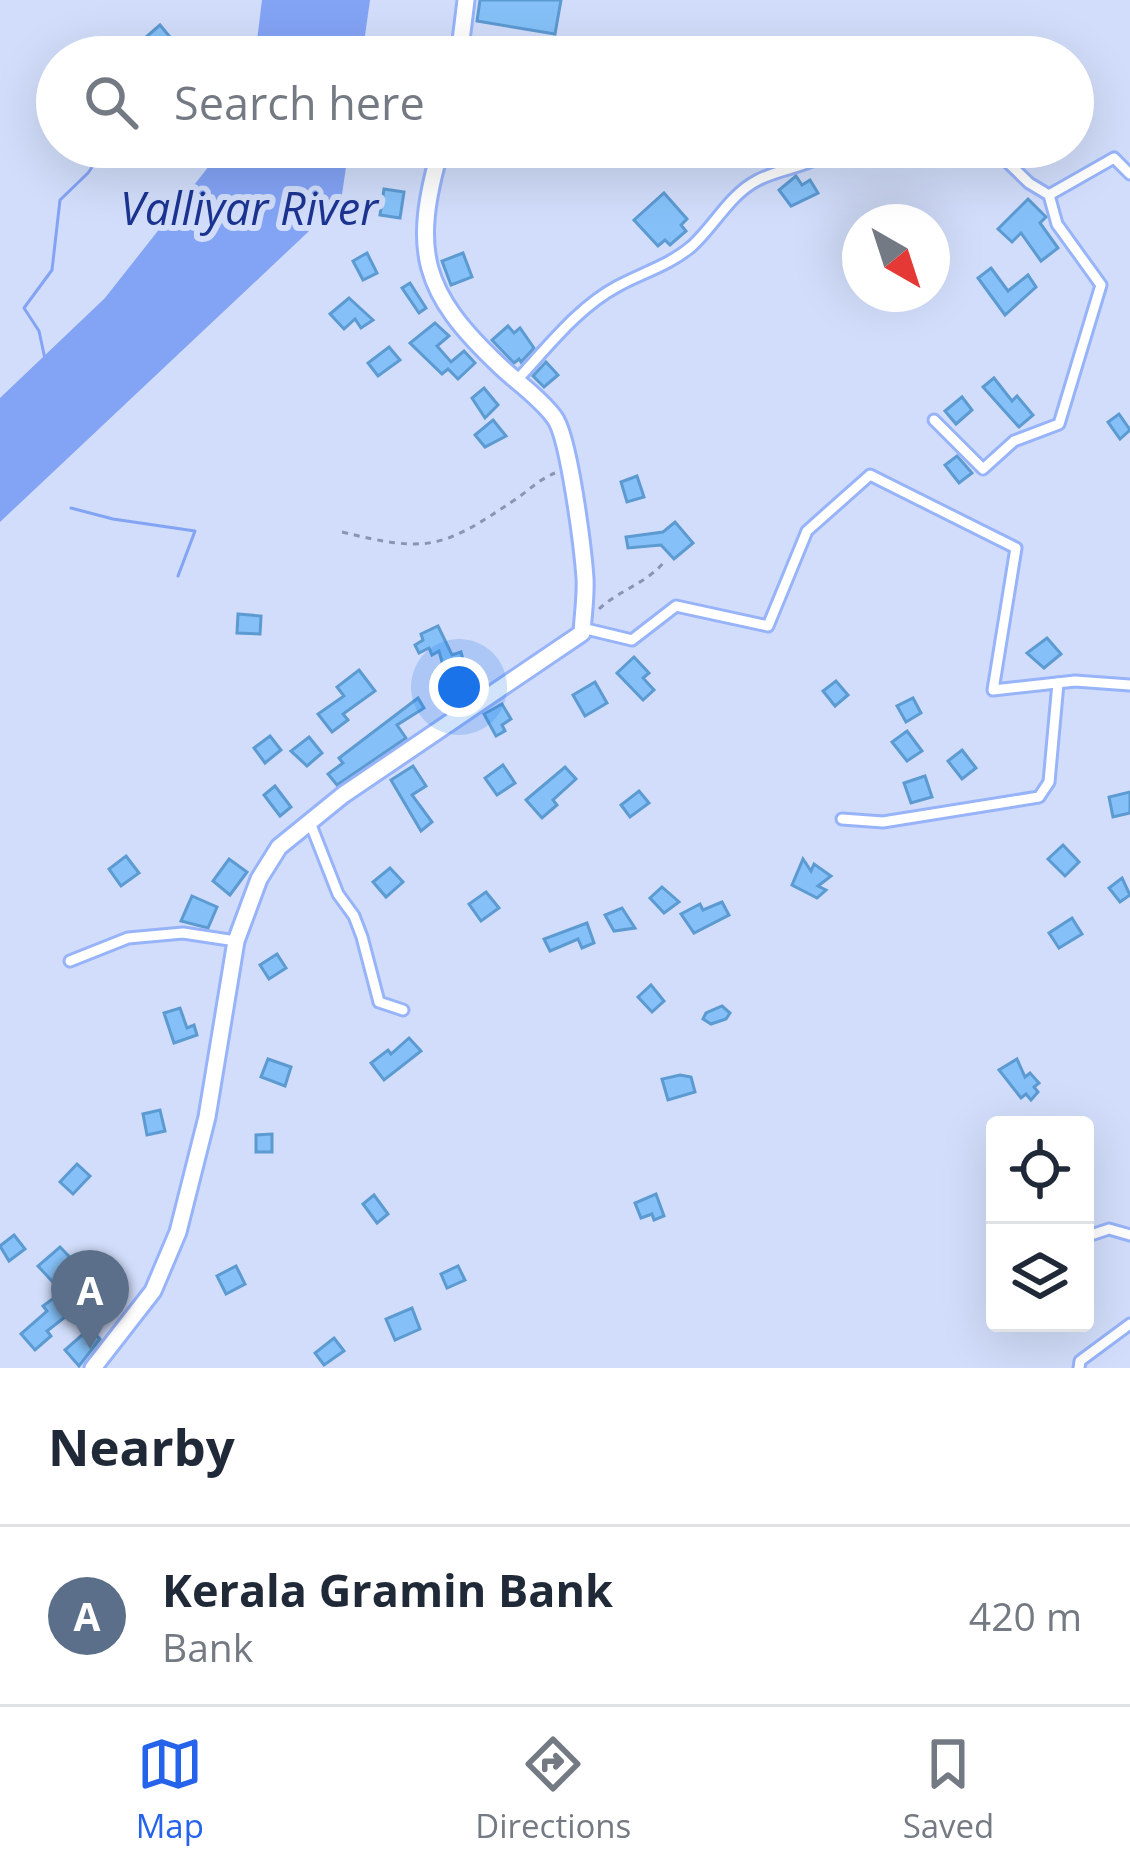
<!DOCTYPE html>
<html lang="en">
<head>
<meta charset="utf-8">
<style>
	:root { --surface:#fff; --page:#f6f6f7; --text:#1f2937; --muted:#747a83; --line:#e0e1e3; --accent:#2563eb }
	body { margin:0; font-family:"Open Sans",sans-serif; background:var(--page); color:var(--text) }
	.controls { position:absolute; right:36px; bottom:36px; display:grid; overflow:hidden; border-radius:12px; box-shadow:0 12px 48px #0002 }
	.controls button { width:108px; height:108px; display:grid; place-items:center; padding:0; border:0; border-bottom:3px solid var(--line); background:var(--surface); color:var(--text); font:60px sans-serif }
	.compass { position:absolute; left:842px; top:204px; width:108px; height:108px; border-radius:50%; background:var(--surface); box-shadow:0 12px 48px #0002; rotate:141deg }
	.you { position:absolute; left:459px; top:687px; width:42px; height:42px; margin:-30px; border:9px solid #fff; border-radius:50%; background:#1a73e8; box-shadow:0 0 0 18px #1a73e833 }
	.badge { display:grid; place-items:center; width:78px; height:78px; border-radius:50%; background:var(--accent); color:#fff; font-size:39px; font-weight:700 }
	.pin { position:absolute; translate:-50% -99px; filter:drop-shadow(0 3px 6px #0008) }
	.pin::after { content:''; position:absolute; top:63px; width:42px; height:36px; background:inherit; clip-path:polygon(0 0,100% 0,50% 100%) }
	.list { margin:0; padding:0; list-style:none }
	h2 { display:flex; justify-content:space-between; align-items:center; height:156px; margin:0; padding:0 48px; font-size:51px }
	h2 small { font-size:39px; font-weight:400; color:var(--muted) }
	.list li { display:grid; grid-template-columns:78px 1fr auto; gap:36px; align-items:center; box-sizing:border-box; height:180px; padding:0 48px; border-top:3px solid var(--line) }
	.list b { display:block; font-size:45px; white-space:nowrap }
	.list p { margin:0; font-size:39px; white-space:nowrap; color:var(--muted) }
	.list em { font-size:39px; font-style:normal; color:var(--muted) }
	.icon { flex:none; width:66px; height:66px; fill:none; stroke:currentColor; stroke-width:2; stroke-linecap:round; stroke-linejoin:round }
	.map { position:relative; flex:none; width:1130px; height:1368px; overflow:hidden }
	.search { position:absolute; background:var(--surface); box-shadow:0 12px 48px #0002; left:36px; right:36px; top:36px; height:132px; display:flex; align-items:center; gap:30px; box-sizing:border-box; padding:0 42px; border-radius:66px; color:var(--muted); font-size:45px }
	.sheet { height:336px; background:var(--surface) }
	nav { display:flex; justify-content:space-around; align-items:center; box-sizing:border-box; height:168px; border-top:3px solid var(--line); background:var(--surface); font-size:33px; color:var(--muted) }
	nav a { display:grid; justify-items:center; gap:6px }
	nav .on { color:var(--accent) }
	.map>svg:first-child { display:block }
</style>
</head>
<body>
<div class="map">
<svg width="1130" height="1368" viewBox="0 0 1130 1368">
	<rect width="100%" height="100%" fill="#d1ddfa"/>
	<g fill="#83a3f5">
		<path d="M262,0H370L362,57H255Z"/>
		<path d="M224,147H349L341,201L0,522V398L105,298Z"/>
	</g>
	<g fill="none" stroke-linecap="round" stroke-linejoin="round">
		<g stroke="#83a3f5" stroke-width="3">
			<path d="M138,57L146,40"/>
			<path d="M45,359L39,331L24,308L52,270L60,200L88,173L106,147"/>
			<path d="M71,508L113,519L195,531L178,576"/>
		</g>
	</g>
	<g fill="#85c1f8" stroke="#5c9ad2" stroke-width="3">
		<path d="M480,0H561L555,34L477,21Z"/>
		<path d="M160,25L170,37L155,50L145,38Z"/>
		<path d="M796,176L802,185L810,180L818,193L791,206L779,190Z"/>
		<path d="M384,189L404,192L400,218L380,215Z"/>
		<path d="M664,193L687,219L681,225L686,231L670,245L665,240L658,246L634,220Z"/>
		<path d="M1028,199L1046,217L1040,223L1058,248L1041,261L1021,233L1012,242L998,229Z"/>
		<path d="M367,253L377,273L363,280L353,261Z"/>
		<path d="M463,253L472,277L451,285L442,261Z"/>
		<path d="M991,268L1008,291L1028,275L1036,287L1005,315L978,278Z"/>
		<path d="M410,283L426,308L419,313L402,288Z"/>
		<path d="M349,298L373,320L361,328L355,319L344,329L330,314Z"/>
		<path d="M435,323L449,336L437,346L451,362L464,351L475,363L458,379L448,369L442,374L410,343Z"/>
		<path d="M508,326L514,333L520,328L534,348L521,362L519,359L514,363L492,340Z"/>
		<path d="M389,347L400,360L378,376L368,363Z"/>
		<path d="M546,362L558,375L544,387L533,376Z"/>
		<path d="M994,378L1012,401L1017,396L1033,415L1019,427L983,387Z"/>
		<path d="M484,388L498,405L485,418L472,398Z"/>
		<path d="M962,397L972,410L956,424L945,411Z"/>
		<path d="M1119,414L1130,430L1120,439L1108,422Z"/>
		<path d="M493,420L506,436L485,447L475,435Z"/>
		<path d="M957,456L972,473L959,483L945,465Z"/>
		<path d="M637,476L644,497L627,502L621,482Z"/>
		<path d="M675,522L693,543L674,559L661,545L628,548L626,537L663,532Z"/>
		<path d="M238,614L261,616L260,634L237,633Z"/>
		<path d="M438,626L452,655L461,652L465,667L445,673L439,651L432,655L429,648L419,653L415,645L423,640L421,634Z"/>
		<path d="M1047,638L1061,654L1044,668L1027,653Z"/>
		<path d="M634,657L649,673L643,678L654,690L643,700L617,673Z"/>
		<path d="M359,670L375,691L343,714L348,720L332,732L318,714L344,696L337,687Z"/>
		<path d="M836,681L848,695L835,706L823,691Z"/>
		<path d="M595,682L607,703L585,716L573,695Z"/>
		<path d="M418,698L424,708L397,725L406,738L337,785L328,774L343,763L339,758Z"/>
		<path d="M913,698L921,713L906,722L897,706Z"/>
		<path d="M502,704L511,719L502,725L505,731L496,736L484,714Z"/>
		<path d="M907,731L922,751L907,761L892,742Z"/>
		<path d="M270,736L281,750L265,763L254,748Z"/>
		<path d="M309,737L322,753L307,766L291,751Z"/>
		<path d="M962,750L976,768L962,779L948,761Z"/>
		<path d="M503,765L515,783L497,795L485,778Z"/>
		<path d="M413,766L426,786L412,795L432,822L421,831L391,780Z"/>
		<path d="M565,767L576,779L553,800L557,805L542,818L526,800Z"/>
		<path d="M925,776L932,797L911,803L904,783Z"/>
		<path d="M275,786L291,807L280,816L264,795Z"/>
		<path d="M639,791L649,803L630,817L621,805Z"/>
		<path d="M1130,792V813L1113,817L1109,797Z"/>
		<path d="M1063,845L1079,862L1065,876L1048,859Z"/>
		<path d="M126,856L139,873L121,886L109,869Z"/>
		<path d="M229,859L247,872L230,895L213,881Z"/>
		<path d="M803,859L811,871L814,864L831,876L818,886L826,890L817,898L792,885Z"/>
		<path d="M390,868L403,882L386,897L373,882Z"/>
		<path d="M1122,878L1130,895L1120,902L1109,888Z"/>
		<path d="M662,887L679,902L664,913L650,898Z"/>
		<path d="M486,892L499,908L481,921L469,904Z"/>
		<path d="M192,896L217,907L208,928L181,921Z"/>
		<path d="M722,902L729,915L694,933L681,914L700,904L703,910Z"/>
		<path d="M622,908L635,928L614,931L605,915Z"/>
		<path d="M1072,918L1082,934L1059,948L1049,933Z"/>
		<path d="M587,923L594,943L582,948L578,939L550,951L544,939Z"/>
		<path d="M277,954L286,968L269,979L260,965Z"/>
		<path d="M651,985L664,1001L652,1012L638,997Z"/>
		<path d="M722,1006L730,1013L726,1019L711,1024L703,1019L706,1013Z"/>
		<path d="M180,1008L187,1028L194,1025L197,1035L174,1043L164,1013Z"/>
		<path d="M409,1038L421,1051L384,1080L371,1063L388,1050L391,1054Z"/>
		<path d="M268,1059L291,1067L285,1086L261,1077Z"/>
		<path d="M1017,1059L1025,1077L1030,1073L1039,1083L1034,1087L1038,1092L1031,1100L1026,1094L1021,1098L999,1070Z"/>
		<path d="M680,1075L691,1077L695,1092L668,1100L662,1079Z"/>
		<path d="M160,1110L165,1131L147,1135L143,1114Z"/>
		<path d="M272,1134V1152H256V1135Z"/>
		<path d="M77,1164L90,1176L73,1194L60,1182Z"/>
		<path d="M656,1194L664,1216L654,1220L652,1214L641,1218L635,1203Z"/>
		<path d="M374,1195L388,1214L377,1223L363,1204Z"/>
		<path d="M14,1235L25,1249L9,1261L0,1246Z"/>
		<path d="M60,1247L101,1289L47,1331L51,1336L35,1350L21,1334L47,1311L43,1306L62,1292L38,1266Z"/>
		<path d="M236,1266L245,1284L226,1294L217,1276Z"/>
		<path d="M458,1266L465,1280L447,1288L441,1274Z"/>
		<path d="M412,1308L420,1329L395,1340L386,1319Z"/>
		<path d="M90,1328L100,1339L79,1366L65,1350Z"/>
		<path d="M334,1338L344,1351L324,1365L315,1353Z"/>
	</g>
	<g fill="none" stroke-linecap="round" stroke-linejoin="round">
		<defs>
			<g id="minor">
				<path d="M1049,195L1114,158L1130,174"/>
				<path d="M516,381C547,348 578,307 618,286C644,272 670,265 692,246C715,225 730,194 758,180C783,167 811,168 834,147"/>
				<path d="M934,420L983,469L1014,441L1059,424L1101,285L1057,224L1049,195L1029,183L992,147"/>
				<path d="M582,628L632,640L676,606L768,626L807,531L870,475L1016,548L993,690L1075,681L1130,685"/>
				<path d="M842,819L883,822L1039,797L1049,782L1058,683"/>
				<path d="M309,820L338,894L354,916L362,937L379,1002L403,1010"/>
				<path d="M70,961L128,938L183,933L236,941"/>
				<path d="M1085,1237L1109,1229L1130,1235"/>
				<path d="M1079,1368L1080,1361L1130,1324"/>
			</g>
			<g id="primary">
				<path d="M459,57L466,0"/>
				<path d="M93,1368L153,1291L178,1232L207,1117L236,941L259,879L279,847L343,795L582,633C583,615 586,596 585,578C583,550 569,435 554,417C540,398 518,383 501,367C421,292 411,251 441,147"/>
			</g>
		</defs>
		<use href="#minor" stroke="#97b3f9" stroke-width="15"/>
		<use href="#primary" stroke="#97b3f9" stroke-width="21"/>
		<g stroke="#8a95b2" stroke-width="3" stroke-dasharray="6 6" stroke-linecap="butt">
			<path d="M342,532C428,553 442,549 516,499C529,490 540,479 555,473"/>
			<path d="M599,609C619,590 646,584 665,561"/>
		</g>
		<use href="#minor" stroke="#fff" stroke-width="9"/>
		<use href="#primary" stroke="#fff" stroke-width="15"/>
	</g>
	<g text-anchor="middle" dominant-baseline="central" stroke-width="12" stroke-linejoin="round" paint-order="stroke">
		<g font-size="45" font-style="italic" fill="#1c3491" stroke="#d1ddfa">
			<text x="249" y="207">Valliyar River</text>
		</g>
	</g>
</svg>
<div class="controls">
<button><svg class="icon" aria-label="locate" viewBox="0 0 24 24"><circle cx="12" cy="12" r="6"/><path d="M12 2v4M12 18v4M2 12h4M18 12h4"/></svg></button>
<button><svg class="icon" aria-label="layers" viewBox="0 0 24 24"><path d="M12 4l9 5-9 5-9-5zM3 14l9 5 9-5"/></svg></button>
</div>
<svg class="compass" viewBox="-18 -18 36 36"><path d="M0-13l5 13h-10z" fill="#e53935"/><path d="M0 13l5-13h-10z" fill="#747a83"/></svg>
<div class="you"></div>
<div class="pin badge" style="left:90px;top:1349px;background:#5c6f8a">A</div>
<div class="search"><svg class="icon" aria-label="search" viewBox="0 0 24 24"><circle cx="10" cy="10" r="6"/><path d="M15 15l6 6"/></svg>Search here</div>
</div>
<section class="sheet">
<h2>Nearby<small></small></h2>
<ul class="list">
<li><span class="badge" style="background:#5c6f8a">A</span><div><b>Kerala Gramin Bank</b><p>Bank</p></div><em>420 m</em></li>
</ul>
</section>
<nav>
<a class="on"><svg class="icon" aria-label="map" viewBox="0 0 24 24"><path d="M3 6l6-2 6 2 6-2v14l-6 2-6-2-6 2zM9 4v14M15 6v14"/></svg>Map</a>
<a><svg class="icon" aria-label="directions" viewBox="0 0 24 24"><path d="M12 3l9 9-9 9-9-9zM9 14v-3h6M13 9l2 2-2 2"/></svg>Directions</a>
<a><svg class="icon" aria-label="saved" viewBox="0 0 24 24"><path d="M7 4h10v16l-5-4-5 4z"/></svg>Saved</a>
</nav>
</body>
</html>
